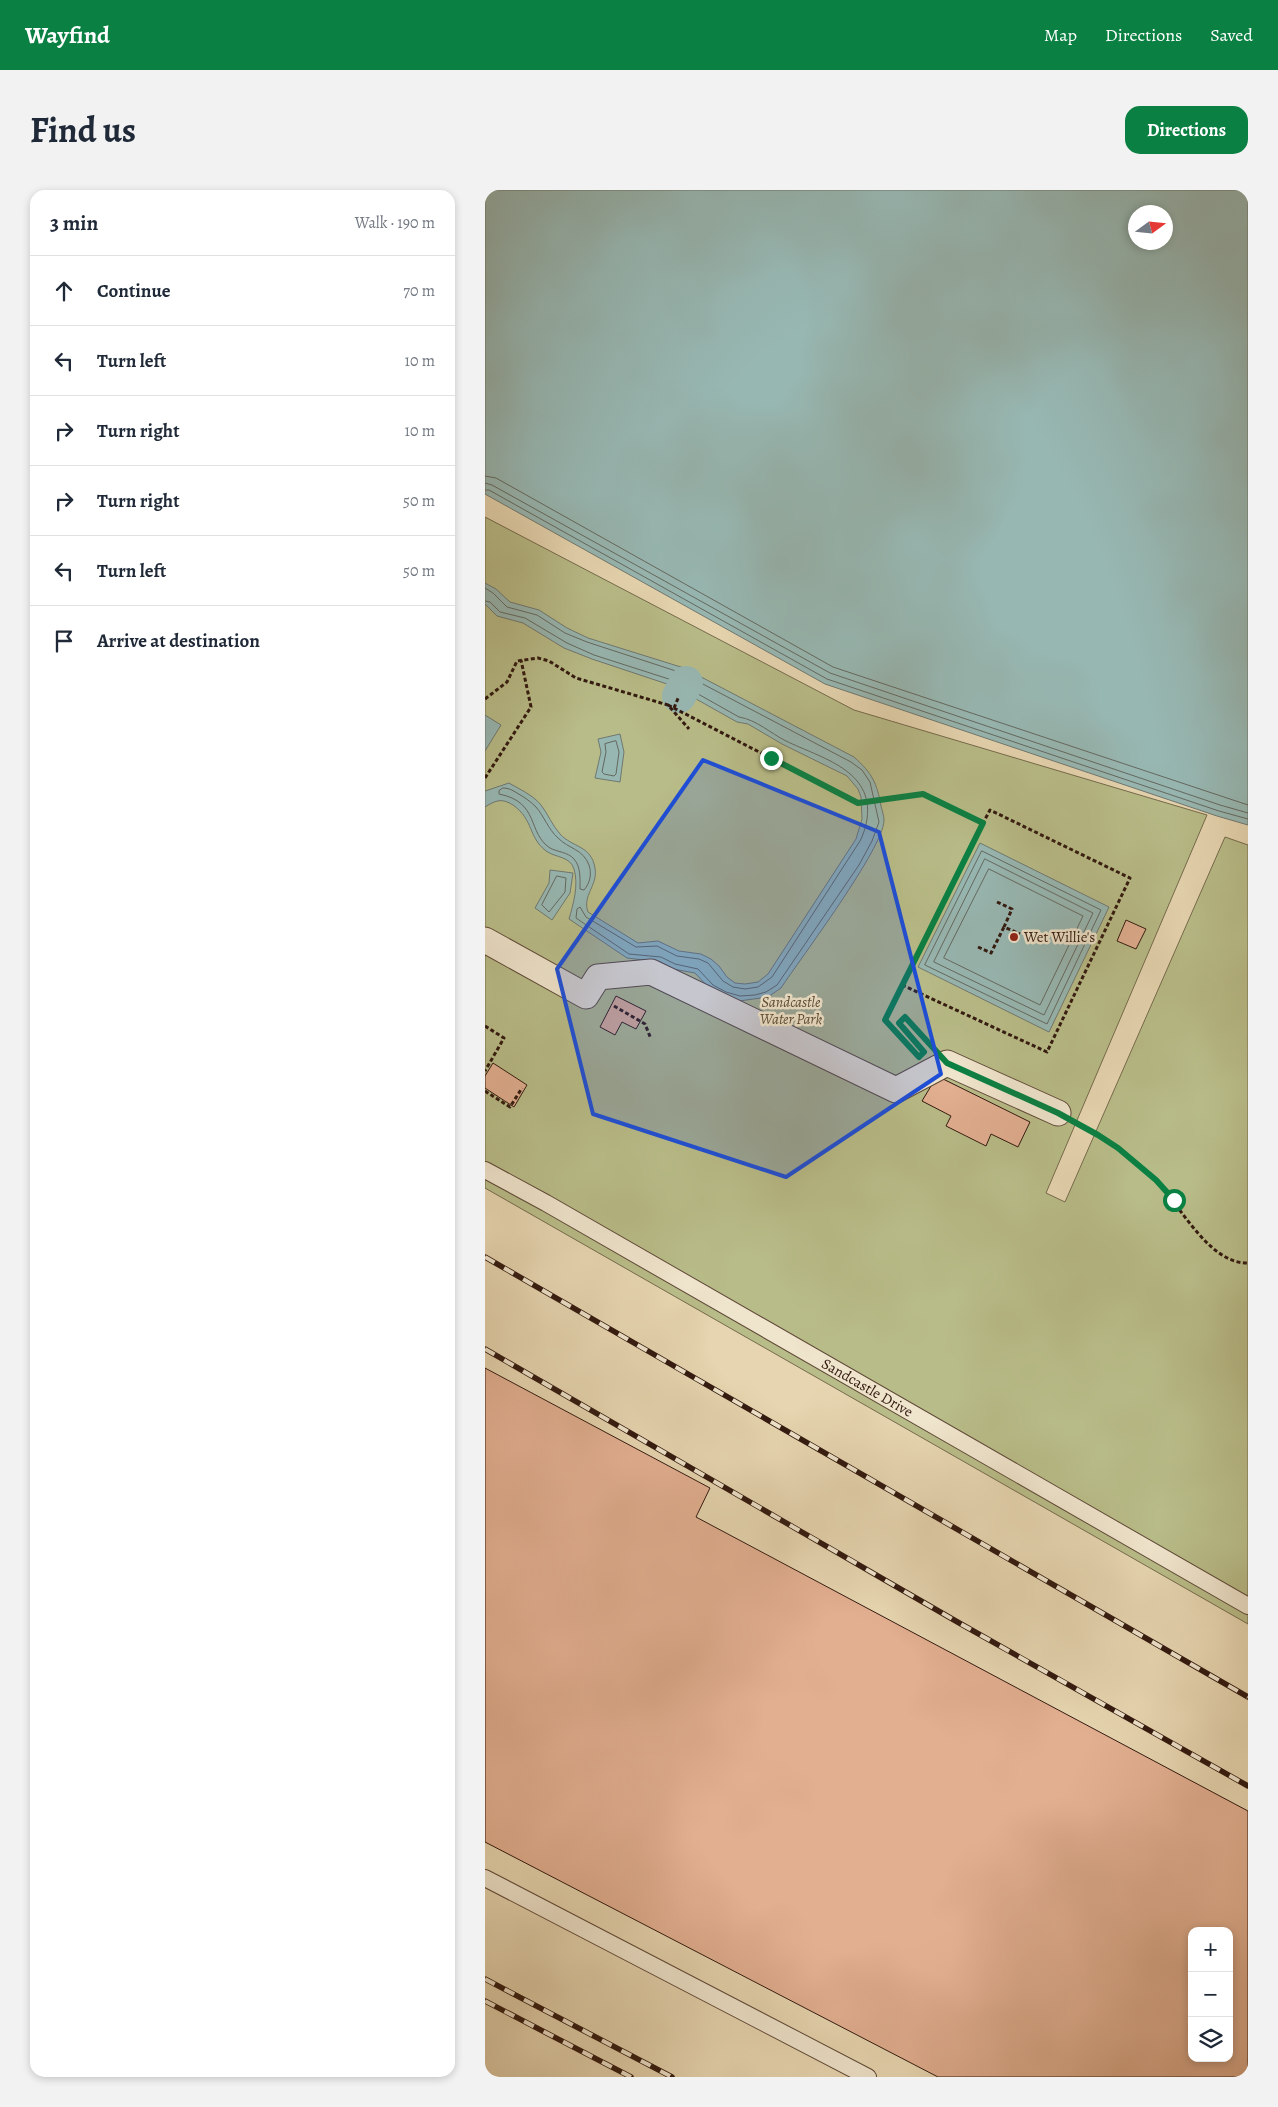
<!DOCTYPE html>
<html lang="en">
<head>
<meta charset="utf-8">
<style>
	:root { --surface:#fff; --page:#f2f2f3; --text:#1f2937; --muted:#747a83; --line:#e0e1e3; --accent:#0b8043 }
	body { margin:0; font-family:Alegreya,serif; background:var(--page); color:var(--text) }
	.controls { position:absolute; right:15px; bottom:15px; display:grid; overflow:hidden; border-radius:10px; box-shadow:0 2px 8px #0003 }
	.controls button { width:45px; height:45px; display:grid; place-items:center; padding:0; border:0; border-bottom:1px solid var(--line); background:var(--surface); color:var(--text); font:25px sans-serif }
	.compass { position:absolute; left:643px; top:15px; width:45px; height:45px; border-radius:50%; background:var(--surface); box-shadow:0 2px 8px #0003; rotate:75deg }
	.stop { position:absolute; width:15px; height:15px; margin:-11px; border:4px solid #0b8043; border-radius:50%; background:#fff }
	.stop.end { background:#0b8043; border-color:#fff; box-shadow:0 1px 5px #0008 }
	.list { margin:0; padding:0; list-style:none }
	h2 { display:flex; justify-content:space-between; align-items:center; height:65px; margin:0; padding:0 20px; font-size:21px }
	h2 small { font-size:16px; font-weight:400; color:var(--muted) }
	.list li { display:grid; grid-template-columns:32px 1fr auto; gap:15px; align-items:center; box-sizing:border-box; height:70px; padding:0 20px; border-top:1px solid var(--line) }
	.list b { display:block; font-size:19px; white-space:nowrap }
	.list em { font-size:16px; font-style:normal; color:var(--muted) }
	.icon { flex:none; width:28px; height:28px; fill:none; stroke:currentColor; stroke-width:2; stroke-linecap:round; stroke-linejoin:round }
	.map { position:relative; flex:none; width:763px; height:1887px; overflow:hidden; border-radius:15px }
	header { display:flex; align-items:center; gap:30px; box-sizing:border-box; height:70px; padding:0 25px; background:var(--accent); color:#fff }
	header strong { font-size:24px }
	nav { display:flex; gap:28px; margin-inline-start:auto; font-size:18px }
	.intro { display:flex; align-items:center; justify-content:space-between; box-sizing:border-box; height:120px; padding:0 30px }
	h1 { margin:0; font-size:35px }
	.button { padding:12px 22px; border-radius:15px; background:var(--accent); color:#fff; font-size:18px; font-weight:700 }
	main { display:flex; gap:30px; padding:0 30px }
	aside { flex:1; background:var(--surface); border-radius:15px; box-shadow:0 2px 8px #0003 }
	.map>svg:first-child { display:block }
</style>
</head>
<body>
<header>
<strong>Wayfind</strong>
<nav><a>Map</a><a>Directions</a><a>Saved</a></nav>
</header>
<div class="intro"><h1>Find us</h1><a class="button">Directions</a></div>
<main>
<aside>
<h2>3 min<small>Walk · 190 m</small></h2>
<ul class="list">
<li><svg class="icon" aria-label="ahead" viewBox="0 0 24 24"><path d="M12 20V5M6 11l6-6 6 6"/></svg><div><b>Continue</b></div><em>70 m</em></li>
<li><svg class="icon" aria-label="left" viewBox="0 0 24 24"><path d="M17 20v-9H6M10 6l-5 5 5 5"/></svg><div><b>Turn left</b></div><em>10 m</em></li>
<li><svg class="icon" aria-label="right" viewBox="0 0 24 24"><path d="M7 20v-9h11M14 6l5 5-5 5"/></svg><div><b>Turn right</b></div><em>10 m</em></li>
<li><svg class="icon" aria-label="right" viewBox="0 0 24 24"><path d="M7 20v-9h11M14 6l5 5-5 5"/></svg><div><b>Turn right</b></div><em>50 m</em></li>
<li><svg class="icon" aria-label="left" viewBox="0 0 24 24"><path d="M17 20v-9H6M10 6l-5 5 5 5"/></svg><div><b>Turn left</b></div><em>50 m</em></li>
<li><svg class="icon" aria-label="arrive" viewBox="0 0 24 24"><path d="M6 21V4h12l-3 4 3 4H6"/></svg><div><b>Arrive at destination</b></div></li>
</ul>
</aside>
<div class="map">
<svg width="763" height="1887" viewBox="0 0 763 1887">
	<rect width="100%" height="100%" fill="#e6d5b0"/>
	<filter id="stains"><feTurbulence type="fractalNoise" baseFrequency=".004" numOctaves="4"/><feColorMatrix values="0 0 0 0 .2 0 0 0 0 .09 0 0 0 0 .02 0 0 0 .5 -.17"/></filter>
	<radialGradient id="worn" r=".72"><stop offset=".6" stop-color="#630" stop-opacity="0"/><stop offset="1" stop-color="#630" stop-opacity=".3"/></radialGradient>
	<path fill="#b8bc88" stroke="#756a4c" d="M0,327L369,520L722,625L561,1003L580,1012L740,647L763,655V1434L0,998Z"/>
	<g fill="#97b7b2" stroke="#6f7871" fill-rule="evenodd">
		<path d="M0,0H763V635L732,626L340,494L0,304ZM680,22V52H650V22Z"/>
		<path d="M0,393L11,399L25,412L54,420L82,438L103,448L199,478L369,567C387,583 392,593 396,616C397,620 399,626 399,630C399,658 315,769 296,798L283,807L254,811L225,799L210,783L188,779L175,772L142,768L84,729C88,715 94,695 89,679C85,666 71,668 61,661C43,647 49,630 28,615C17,608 11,610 0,617V601L24,593C34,599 48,605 56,615C63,624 67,635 75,644C88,658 106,655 110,678C113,696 97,705 103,722L153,753L173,751L194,761L216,764L226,769L234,776L242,787L250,793L260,794L273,792L283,784L371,649L377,629L376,607L373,599L362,586L297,554L263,534L252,532L188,496L107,469L79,458L38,433L12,426L0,414Z"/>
		<path d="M0,525L16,535L0,561Z"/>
		<path d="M135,544L139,562L135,592L110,588L116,562L113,549Z"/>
		<path d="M495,653L624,717L564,842L433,777Z"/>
		<path d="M65,680L88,683L85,703L67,730L50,718L64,693Z"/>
	</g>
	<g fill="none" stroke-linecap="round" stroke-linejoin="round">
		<g stroke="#646860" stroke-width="1">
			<path d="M0,286L11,288L348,477L763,615"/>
			<path d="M0,293L7,295L345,483L735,615L763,623"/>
			<path d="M0,300H4L342,489L734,621L763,629"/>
			<path d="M0,398L8,403L22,417L52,425L80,443L102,452L197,483L366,572L377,580L385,592L394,632L387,651L374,675L292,795L281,802L270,805L255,806L241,802L228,795L213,779L190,774L176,767L144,764L91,728L92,719L95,717L101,727L151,757L172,756L192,766L214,769L223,773L238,791L248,797L260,799L273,797L287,787L375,651C378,645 381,637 382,629C389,580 336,568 301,551C285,543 272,530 254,527L190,491L109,465L82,453L40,428L15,422L5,412L0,411"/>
			<path d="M131,551L134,562L131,584L129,586L119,584L117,582L121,562L120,554Z"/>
			<path d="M18,598C24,598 27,600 32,603C39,607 45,611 51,617C59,626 63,639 73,648C84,659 98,659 104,675C107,684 105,693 99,700L95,699C95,689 96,677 89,669C83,662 72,662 65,658C42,643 55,612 14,604V601Z"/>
			<path d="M497,661L616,720L562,834L440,775Z"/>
			<path d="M500,669L608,723L559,825L449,772Z"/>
			<path d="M504,679L598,726L555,815L459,768Z"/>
			<path d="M72,686L81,688L80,702L64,722L57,715Z"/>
		</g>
		<path stroke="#97b7b2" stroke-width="34" d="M194,506L201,493"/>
	</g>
	<g fill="#e2af91" stroke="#32190f" fill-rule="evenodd">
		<path d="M641,730L661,739L651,759L632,751Z"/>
		<path d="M131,806L161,821L151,839L137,832L130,845L115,837Z"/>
		<path d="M8,873L42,895L29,917L0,898V886Z"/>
		<path d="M452,886L545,932L533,957L506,944L501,956L461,936L466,926L437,911Z"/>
		<path d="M0,1178L225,1298L211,1327L763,1621V1887H453L0,1652ZM707,1741H744V1868H707Z"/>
	</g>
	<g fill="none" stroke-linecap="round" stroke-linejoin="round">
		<defs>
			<g id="service">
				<path id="s1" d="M0,980L61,1013L763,1416"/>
				<path d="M0,1688L383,1887"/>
			</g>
			<path id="pedestrian" d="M0,750L101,806L113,787L166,782L411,900L462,873L573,923"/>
		</defs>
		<use href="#service" stroke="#5f4837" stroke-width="18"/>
		<use href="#pedestrian" stroke="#5f4837" stroke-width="27"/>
		<g stroke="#32190f" stroke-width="3" stroke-dasharray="4 2.5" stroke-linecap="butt">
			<path d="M0,509L22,492L32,471L53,468L64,471L91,488L183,515L204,539"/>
			<path d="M183,515L373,613L437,604L498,633"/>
			<path d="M189,518L194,506"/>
			<path d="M0,588L46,517L36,470"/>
			<path d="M512,712L527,719L519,737L535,744"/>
			<path d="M493,757L506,763L519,737"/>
			<path d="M417,795L562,862L645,688L505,620L498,633L400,830L426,859"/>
			<path d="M129,816L160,834L166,849"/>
			<path d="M0,836L19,848L0,881"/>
			<path d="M433,855L414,833L420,827L441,850"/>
			<path d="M0,901L25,917L37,898"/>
			<path d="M597,936C624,951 649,969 671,991C696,1016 724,1074 763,1073"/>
		</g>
		<use href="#service" stroke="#efe4cc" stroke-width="16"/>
		<use href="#pedestrian" stroke="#efe4cc" stroke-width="25"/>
		<defs>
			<g id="rail">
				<path d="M0,1067L763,1507"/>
				<path d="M0,1159L476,1434L763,1596"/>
				<path d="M0,1789L187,1887"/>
				<path d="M0,1811L146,1887"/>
			</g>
		</defs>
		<use href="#rail" stroke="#32190f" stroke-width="5.5"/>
		<use href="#rail" stroke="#efe4cc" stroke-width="4" stroke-dasharray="11" stroke-linecap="butt"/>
	</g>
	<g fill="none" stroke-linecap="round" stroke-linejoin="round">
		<path stroke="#0b8043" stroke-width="6" d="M286,568L373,613L438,604L498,633L400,830L434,867L439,862L414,833L420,827L462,873L573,923L613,945L633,958L671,990L689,1010"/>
	</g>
	<path fill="#1d4ed8" fill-opacity="0.2" stroke="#1d4ed8" stroke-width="4" stroke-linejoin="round" d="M218,570L394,642L456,884L301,987L108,924L72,779Z"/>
	<circle fill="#8f2418" stroke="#efe4cc" stroke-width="2" cx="529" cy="747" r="5"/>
	<g text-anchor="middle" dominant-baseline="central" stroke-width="5" stroke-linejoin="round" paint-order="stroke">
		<g font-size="15" fill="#32190f" stroke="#efe4cc" text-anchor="start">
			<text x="539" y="747">Wet Willie's</text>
		</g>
		<g font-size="15" font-style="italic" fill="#5a4a33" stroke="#efe4cc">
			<text x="306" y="812">Sandcastle<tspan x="306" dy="17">Water Park</tspan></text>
		</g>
		<g font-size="15" fill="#32190f" stroke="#efe4cc">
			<text stroke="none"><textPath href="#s1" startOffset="440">Sandcastle Drive</textPath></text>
		</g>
	</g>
	<rect width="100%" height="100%" filter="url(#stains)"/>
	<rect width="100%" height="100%" fill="url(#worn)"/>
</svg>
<div class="controls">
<button>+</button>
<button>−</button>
<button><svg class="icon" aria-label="layers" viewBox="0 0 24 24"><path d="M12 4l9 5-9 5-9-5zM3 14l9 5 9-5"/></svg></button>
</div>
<svg class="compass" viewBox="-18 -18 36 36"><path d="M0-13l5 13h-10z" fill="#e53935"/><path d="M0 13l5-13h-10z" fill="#747a83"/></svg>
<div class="stop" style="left:689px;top:1010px"></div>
<div class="stop end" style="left:286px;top:568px"></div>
</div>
</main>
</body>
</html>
